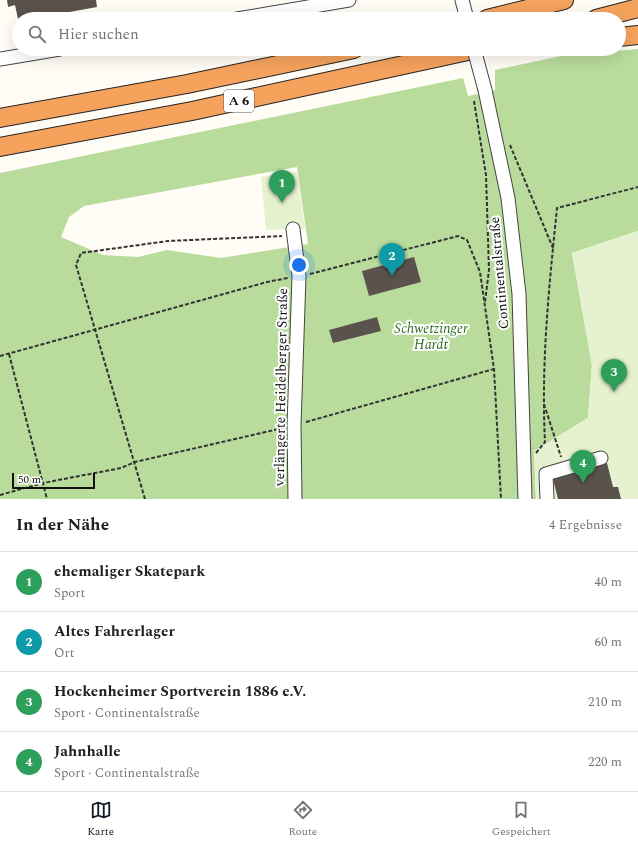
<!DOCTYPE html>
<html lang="de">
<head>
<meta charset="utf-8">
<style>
	:root { --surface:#fff; --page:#f6f6f6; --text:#202124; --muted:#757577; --line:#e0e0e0; --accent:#111827 }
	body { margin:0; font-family:Spectral,serif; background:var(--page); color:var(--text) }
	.scale { position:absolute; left:12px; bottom:10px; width:83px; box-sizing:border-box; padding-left:4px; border:2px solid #111; border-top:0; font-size:11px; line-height:14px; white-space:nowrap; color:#111; -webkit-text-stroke:3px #fff; paint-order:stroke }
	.you { position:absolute; left:299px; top:265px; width:14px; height:14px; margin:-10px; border:3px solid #fff; border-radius:50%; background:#1a73e8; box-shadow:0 0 0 6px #1a73e833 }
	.badge { display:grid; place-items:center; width:26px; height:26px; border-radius:50%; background:var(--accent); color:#fff; font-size:13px; font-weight:700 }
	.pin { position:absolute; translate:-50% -33px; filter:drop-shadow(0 1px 2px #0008) }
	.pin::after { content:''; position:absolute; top:21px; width:14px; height:12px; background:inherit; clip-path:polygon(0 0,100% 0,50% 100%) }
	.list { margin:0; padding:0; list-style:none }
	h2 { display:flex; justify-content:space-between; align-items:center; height:52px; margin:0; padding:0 16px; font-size:17px }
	h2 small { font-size:13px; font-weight:400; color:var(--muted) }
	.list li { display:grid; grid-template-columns:26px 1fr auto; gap:12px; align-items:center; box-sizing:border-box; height:60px; padding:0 16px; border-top:1px solid var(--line) }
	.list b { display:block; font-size:15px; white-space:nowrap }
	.list p { margin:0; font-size:13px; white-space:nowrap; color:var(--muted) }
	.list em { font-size:13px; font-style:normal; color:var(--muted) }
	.icon { flex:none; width:22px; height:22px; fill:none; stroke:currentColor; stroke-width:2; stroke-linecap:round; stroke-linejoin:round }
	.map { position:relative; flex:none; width:638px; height:499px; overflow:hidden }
	.search { position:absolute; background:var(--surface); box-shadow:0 4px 16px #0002; left:12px; right:12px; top:12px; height:44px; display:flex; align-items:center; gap:10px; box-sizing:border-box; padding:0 14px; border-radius:22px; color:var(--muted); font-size:15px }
	.sheet { height:292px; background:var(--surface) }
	nav { display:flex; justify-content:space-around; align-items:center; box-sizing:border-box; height:56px; border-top:1px solid var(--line); background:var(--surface); font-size:11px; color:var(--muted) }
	nav a { display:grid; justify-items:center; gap:2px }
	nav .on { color:var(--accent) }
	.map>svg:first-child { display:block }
</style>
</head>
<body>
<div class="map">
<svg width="638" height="499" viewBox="0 0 638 499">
	<rect width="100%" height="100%" fill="#fffdf5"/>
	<path fill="#b9dc9c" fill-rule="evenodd" d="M638,49V231L572,253L592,365L588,418L534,451L536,499H0V173L463,78L468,96L495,90V70L561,56ZM297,167L308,244L221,258L167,250L138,257L103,255L61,237L69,217L84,206Z"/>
	<g fill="#e6f2cf">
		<path d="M297,172L305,229L266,230L261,177Z"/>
		<path d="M638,231V499H536L534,451L588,418L592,365L572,253Z"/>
	</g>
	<g fill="#5a524d">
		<path d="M7,0H96L97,7L31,19H18L15,5L8,7Z"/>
		<path d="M414,257L421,282L369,296L362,271Z"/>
		<path d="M377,317L381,331L333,343L329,330Z"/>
		<path d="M607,463L613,487H618L621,499H558L553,479Z"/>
	</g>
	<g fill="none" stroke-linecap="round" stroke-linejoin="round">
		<defs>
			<g id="minor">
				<path d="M462,0L467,19"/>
				<path d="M237,19L349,0"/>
				<path d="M0,59L60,49"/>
				<path d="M485,90L508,198L519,294L525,499"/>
				<path d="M293,229L299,276L294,425L295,499"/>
				<path d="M547,499L546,474L601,458"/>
			</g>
			<g id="highway">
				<path d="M487,19L564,0"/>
				<path d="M596,19L638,8"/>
				<path d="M619,37L638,35"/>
				<path d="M0,118L187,84L354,49"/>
				<path d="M0,147L192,111L477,49"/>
			</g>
		</defs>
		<use href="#minor" stroke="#444" stroke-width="15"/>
		<use href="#highway" stroke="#222" stroke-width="20"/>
		<g stroke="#333" stroke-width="2" stroke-dasharray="4 2" stroke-linecap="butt">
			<path d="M474,101L486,175L489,270L485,302"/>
			<path d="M510,145L553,248"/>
			<path d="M310,274L458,236L467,240L480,272L494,369L501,499"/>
			<path d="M9,354L47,499"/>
			<path d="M0,356L267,282L288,278"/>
			<path d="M544,404L561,457"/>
			<path d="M306,422L494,369"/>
			<path d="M536,453L545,442C541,362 549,287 557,208L638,187"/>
			<path d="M0,495L43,483L121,468L135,462L283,428"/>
			<path d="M145,499L76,265L81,253L168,241L282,236"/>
		</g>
		<use href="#minor" stroke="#fff" stroke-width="13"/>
		<use href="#highway" stroke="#f5a25d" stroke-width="18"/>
		<defs>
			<path id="minor-bridge" d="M474,49L485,90"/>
		</defs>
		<use href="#minor-bridge" stroke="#444" stroke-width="15" stroke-linecap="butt"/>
		<use href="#minor-bridge" stroke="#fff" stroke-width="13"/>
	</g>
	<g text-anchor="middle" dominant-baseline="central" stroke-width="4" stroke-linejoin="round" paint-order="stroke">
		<rect fill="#fff" stroke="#585858" stroke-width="1" x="224" y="90" width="30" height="22" rx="3"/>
		<g font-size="13" font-weight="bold" fill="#111">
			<text x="239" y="101">A 6</text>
		</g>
		<g font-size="14" fill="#111" stroke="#fff">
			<text transform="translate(499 273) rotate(-95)">Continentalstraße</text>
			<text transform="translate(281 387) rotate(-89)">verlängerte Heidelberger Straße</text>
		</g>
		<g font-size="14" font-style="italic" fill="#2f6b1f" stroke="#fff">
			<text x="431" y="328">Schwetzinger<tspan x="431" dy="16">Hardt</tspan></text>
		</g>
	</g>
</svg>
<div class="scale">50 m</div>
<div class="you"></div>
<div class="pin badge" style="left:282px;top:203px;background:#2e9e5b">1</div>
<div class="pin badge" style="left:392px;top:276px;background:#0f9aa8">2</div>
<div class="pin badge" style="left:614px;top:392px;background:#2e9e5b">3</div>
<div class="pin badge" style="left:583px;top:483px;background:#2e9e5b">4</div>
<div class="search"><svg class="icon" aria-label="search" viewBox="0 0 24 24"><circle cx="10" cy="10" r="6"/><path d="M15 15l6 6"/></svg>Hier suchen</div>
</div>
<section class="sheet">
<h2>In der Nähe<small>4 Ergebnisse</small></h2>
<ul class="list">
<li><span class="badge" style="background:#2e9e5b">1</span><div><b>ehemaliger Skatepark</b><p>Sport</p></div><em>40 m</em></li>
<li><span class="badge" style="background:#0f9aa8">2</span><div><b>Altes Fahrerlager</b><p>Ort</p></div><em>60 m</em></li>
<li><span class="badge" style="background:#2e9e5b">3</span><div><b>Hockenheimer Sportverein 1886 e.V.</b><p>Sport · Continentalstraße</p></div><em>210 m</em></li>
<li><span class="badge" style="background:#2e9e5b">4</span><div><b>Jahnhalle</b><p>Sport · Continentalstraße</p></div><em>220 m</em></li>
</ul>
</section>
<nav>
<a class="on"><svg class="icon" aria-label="map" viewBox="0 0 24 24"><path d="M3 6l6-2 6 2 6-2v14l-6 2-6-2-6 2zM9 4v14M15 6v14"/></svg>Karte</a>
<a><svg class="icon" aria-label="directions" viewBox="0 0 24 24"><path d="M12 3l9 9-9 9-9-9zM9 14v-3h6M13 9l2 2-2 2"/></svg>Route</a>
<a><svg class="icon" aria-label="saved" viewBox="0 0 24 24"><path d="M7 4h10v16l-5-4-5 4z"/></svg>Gespeichert</a>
</nav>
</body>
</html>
